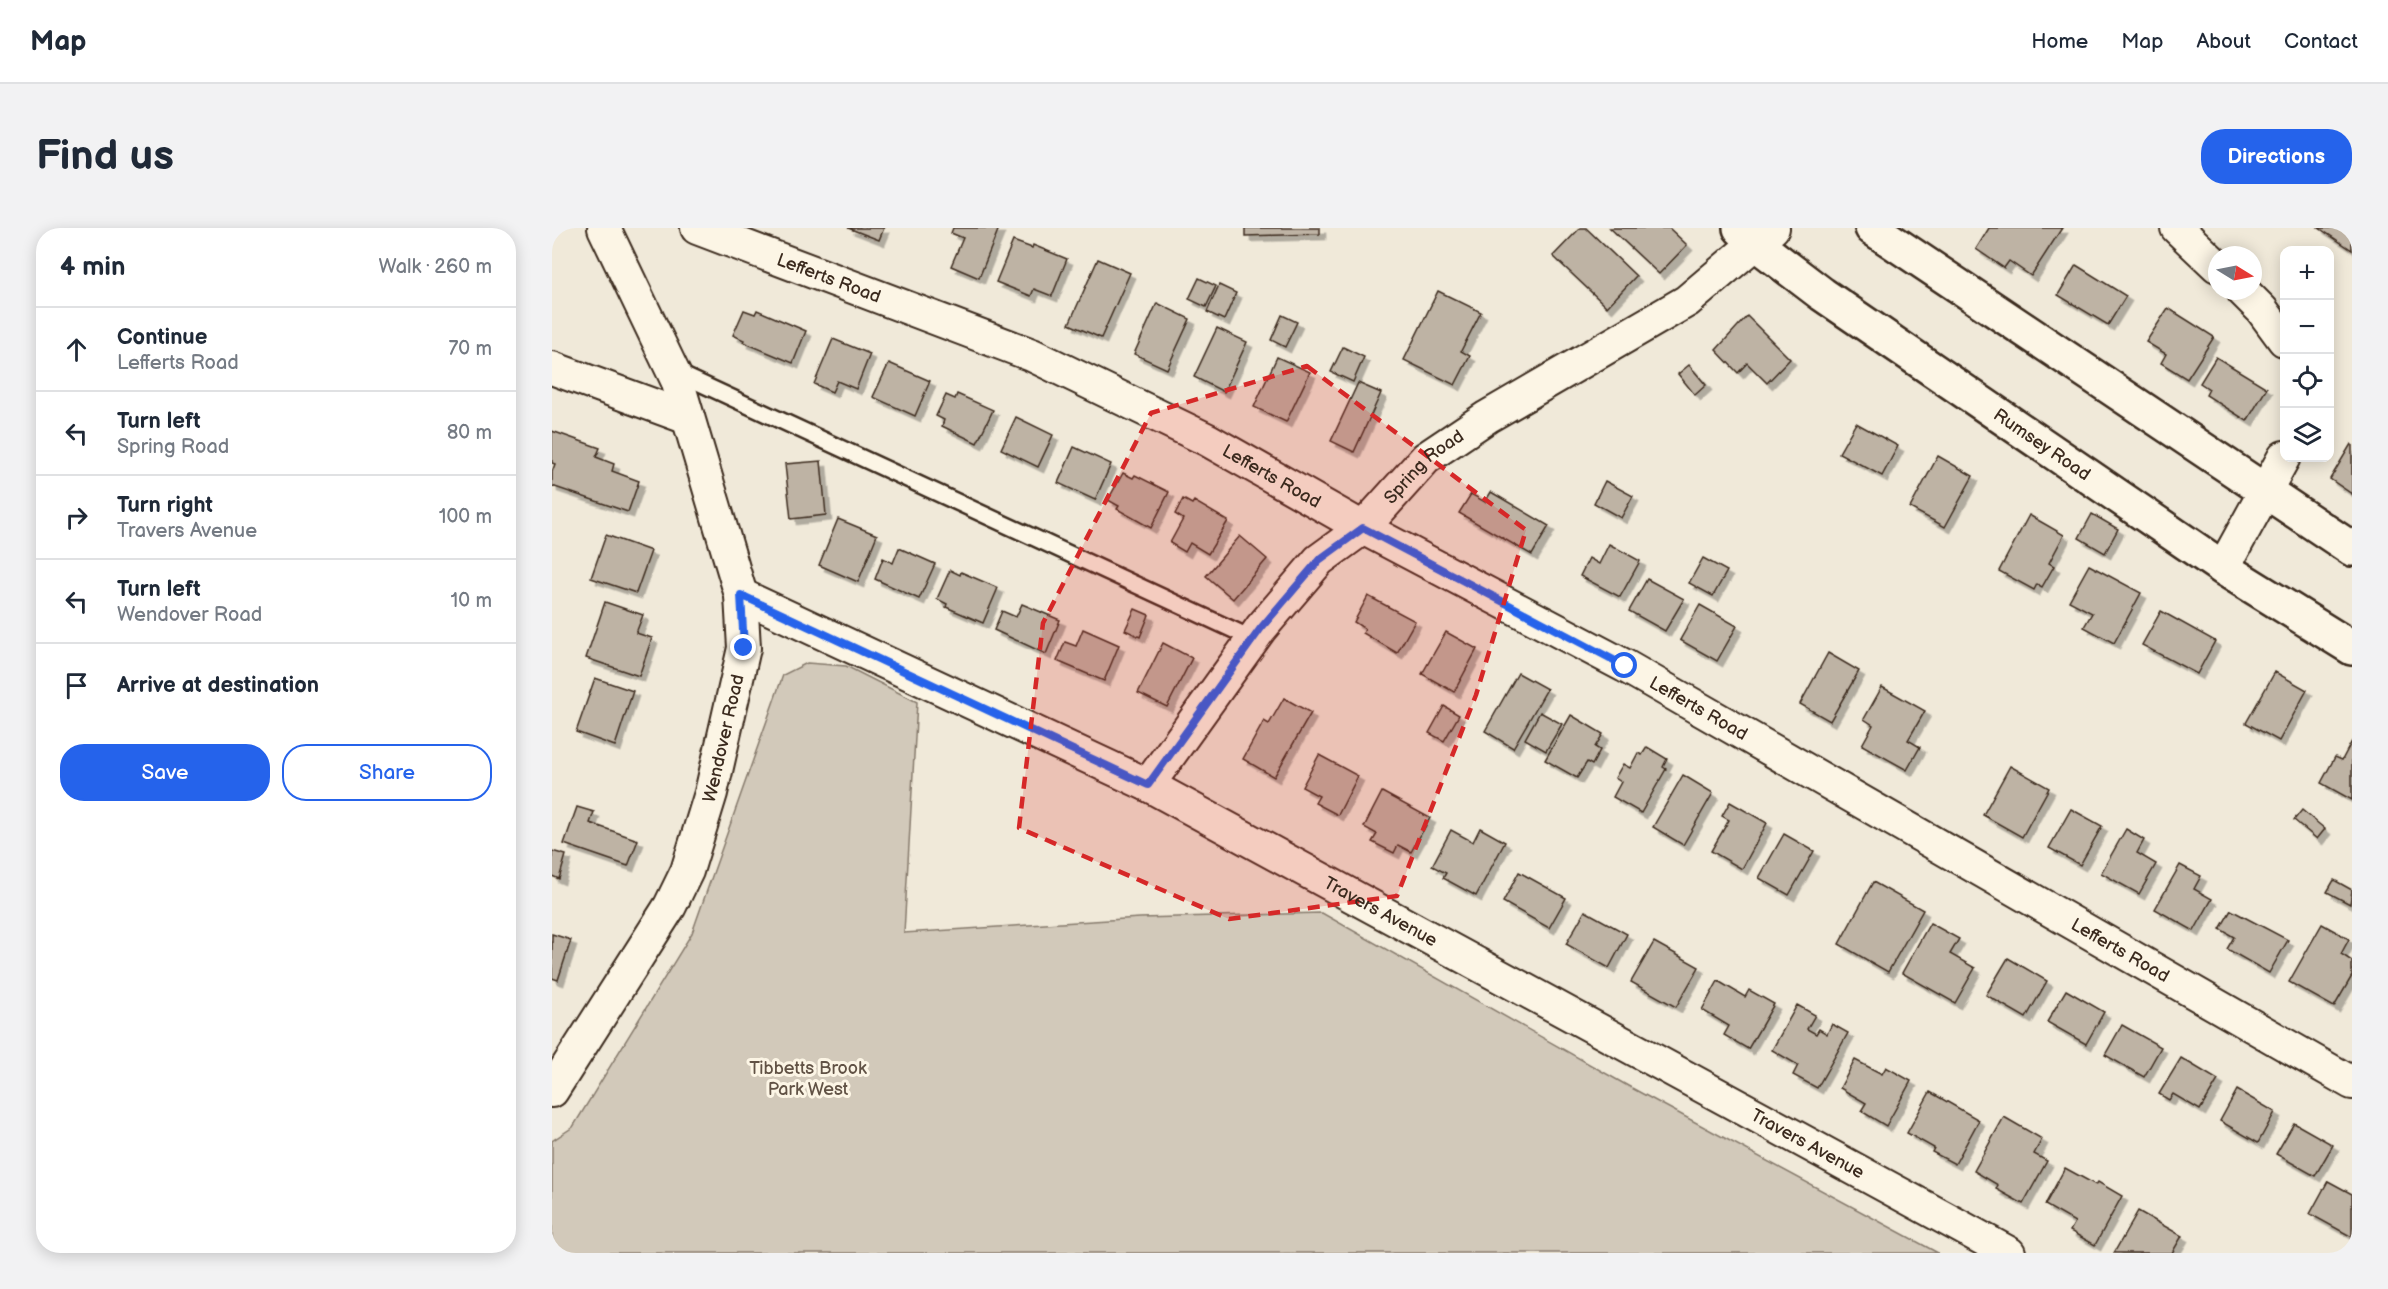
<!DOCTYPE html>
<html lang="en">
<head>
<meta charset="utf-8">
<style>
	:root { --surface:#fff; --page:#f2f2f3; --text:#1f2937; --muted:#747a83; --line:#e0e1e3; --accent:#2563eb }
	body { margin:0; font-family:"Balsamiq Sans",sans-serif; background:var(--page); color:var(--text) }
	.controls { position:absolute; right:18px; top:18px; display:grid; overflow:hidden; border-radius:12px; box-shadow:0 3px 15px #0003 }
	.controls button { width:54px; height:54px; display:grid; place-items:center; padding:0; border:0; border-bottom:2px solid var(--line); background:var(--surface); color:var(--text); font:30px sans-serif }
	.compass { position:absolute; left:1656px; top:18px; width:54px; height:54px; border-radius:50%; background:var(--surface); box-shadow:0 3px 15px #0003; rotate:100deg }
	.stop { position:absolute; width:18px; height:18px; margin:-14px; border:4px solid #2563eb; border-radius:50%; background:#fff }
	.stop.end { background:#2563eb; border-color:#fff; box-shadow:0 2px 6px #0008 }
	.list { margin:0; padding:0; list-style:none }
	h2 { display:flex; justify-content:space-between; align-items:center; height:78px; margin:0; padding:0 24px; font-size:26px }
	h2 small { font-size:20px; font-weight:400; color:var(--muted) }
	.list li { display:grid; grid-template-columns:39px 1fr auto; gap:18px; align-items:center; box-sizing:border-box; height:84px; padding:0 24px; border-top:2px solid var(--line) }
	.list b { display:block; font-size:22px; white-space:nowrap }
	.list p { margin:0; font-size:20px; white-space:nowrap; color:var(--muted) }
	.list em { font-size:20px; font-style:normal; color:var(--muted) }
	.actions { display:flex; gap:12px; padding:18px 24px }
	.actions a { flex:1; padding:14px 0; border:2px solid var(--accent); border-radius:24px; text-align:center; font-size:21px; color:var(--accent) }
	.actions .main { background:var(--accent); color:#fff }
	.icon { flex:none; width:33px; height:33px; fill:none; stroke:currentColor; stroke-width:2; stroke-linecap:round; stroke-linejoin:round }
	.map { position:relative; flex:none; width:1800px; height:1025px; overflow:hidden; border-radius:24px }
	header { display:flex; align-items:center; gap:36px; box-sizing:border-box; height:84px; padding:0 30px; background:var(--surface); border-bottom:2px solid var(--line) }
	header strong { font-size:28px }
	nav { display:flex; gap:33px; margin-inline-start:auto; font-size:21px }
	.intro { display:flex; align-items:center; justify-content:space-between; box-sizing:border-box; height:144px; padding:0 36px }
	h1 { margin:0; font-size:42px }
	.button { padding:15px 27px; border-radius:24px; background:var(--accent); color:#fff; font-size:21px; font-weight:700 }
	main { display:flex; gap:36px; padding:0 36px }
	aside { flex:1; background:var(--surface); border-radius:24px; box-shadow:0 3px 15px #0003 }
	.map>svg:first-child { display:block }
</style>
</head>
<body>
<header>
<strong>Map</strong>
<nav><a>Home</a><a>Map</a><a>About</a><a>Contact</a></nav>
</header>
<div class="intro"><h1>Find us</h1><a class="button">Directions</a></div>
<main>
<aside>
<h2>4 min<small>Walk · 260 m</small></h2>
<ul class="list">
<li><svg class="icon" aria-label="ahead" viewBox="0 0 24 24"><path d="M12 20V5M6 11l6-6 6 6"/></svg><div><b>Continue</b><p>Lefferts Road</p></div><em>70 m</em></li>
<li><svg class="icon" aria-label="left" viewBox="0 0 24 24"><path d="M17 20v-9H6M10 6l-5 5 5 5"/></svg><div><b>Turn left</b><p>Spring Road</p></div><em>80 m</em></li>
<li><svg class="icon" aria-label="right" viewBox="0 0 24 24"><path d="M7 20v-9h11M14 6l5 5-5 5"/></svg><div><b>Turn right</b><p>Travers Avenue</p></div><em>100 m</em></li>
<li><svg class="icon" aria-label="left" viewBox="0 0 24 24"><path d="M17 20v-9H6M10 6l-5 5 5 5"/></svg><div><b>Turn left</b><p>Wendover Road</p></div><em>10 m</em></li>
<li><svg class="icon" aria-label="arrive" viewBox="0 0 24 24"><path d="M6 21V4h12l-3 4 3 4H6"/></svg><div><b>Arrive at destination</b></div></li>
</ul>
<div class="actions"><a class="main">Save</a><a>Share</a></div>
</aside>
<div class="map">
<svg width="1800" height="1025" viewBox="0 0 1800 1025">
	<defs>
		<filter id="shadow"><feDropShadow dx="5.5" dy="5.5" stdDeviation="0" flood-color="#0004"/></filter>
	</defs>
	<rect width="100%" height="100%" fill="#f0e9d9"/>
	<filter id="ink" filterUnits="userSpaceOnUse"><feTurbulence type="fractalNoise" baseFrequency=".0167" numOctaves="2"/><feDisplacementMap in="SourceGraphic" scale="12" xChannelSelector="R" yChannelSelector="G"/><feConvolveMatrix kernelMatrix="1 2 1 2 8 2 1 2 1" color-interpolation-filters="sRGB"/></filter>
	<g filter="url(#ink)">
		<path fill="#d2c9ba" stroke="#867a6c" stroke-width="1.5" d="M255,435L294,438L365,474L352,705L588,690L770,685L1076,858L1386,1025H0V913L21,899L140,705L231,447Z"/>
		<g fill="#beb3a4" stroke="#3b2a1e" stroke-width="1.5" filter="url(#shadow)">
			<path d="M296,0H332L327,12Z"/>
			<path d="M401,0H447L427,50L399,38L411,10L399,5Z"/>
			<path d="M693,0H768V6L693,8Z"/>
			<path d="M1028,0H1034L1084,48L1055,79L1001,28Z"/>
			<path d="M1058,0H1117L1135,17L1107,46Z"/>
			<path d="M1437,0H1510L1479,48L1457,33L1452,40L1424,21Z"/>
			<path d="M1767,0H1800V22Z"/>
			<path d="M461,13L480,20L481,17L515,31L500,68L482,61L479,68L444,54Z"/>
			<path d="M546,31L578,45L549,110L517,96Z"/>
			<path d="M1524,37L1574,68L1556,97L1506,67Z"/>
			<path d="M647,50L664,58L654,79L637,71Z"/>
			<path d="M667,57L684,65L672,92L655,84Z"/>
			<path d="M886,63L929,84L909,123L918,128L903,157L852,132Z"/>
			<path d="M605,75L638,91L615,141L582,126Z"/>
			<path d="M1616,80L1662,109L1635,151L1609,135L1614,126L1594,114Z"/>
			<path d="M192,82L203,86L205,82L254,103L241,135L191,114L192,112L181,107Z"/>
			<path d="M730,87L745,94L733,119L719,112Z"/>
			<path d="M1195,88L1238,131L1215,155L1195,135L1186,145L1164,122Z"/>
			<path d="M665,100L695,114L672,164L642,149Z"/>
			<path d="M281,111L318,126L304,161L285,153L280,164L262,156Z"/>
			<path d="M791,119L812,129L801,154L779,144Z"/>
			<path d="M725,129L758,144L734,194L702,179Z"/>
			<path d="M1664,129L1715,160L1695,193L1654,167L1657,161L1648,155Z"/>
			<path d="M337,135L378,153L363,188L321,169Z"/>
			<path d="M1137,137L1154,157L1143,167L1126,146Z"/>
			<path d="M806,155L829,165L802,224L779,213Z"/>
			<path d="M405,166L441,182L425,215L390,198L392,192L384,188L394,167L403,171Z"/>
			<path d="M464,189L501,207L486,239L449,221Z"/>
			<path d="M1304,195L1346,218L1330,248L1287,225Z"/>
			<path d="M0,203L48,220L44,229L62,236L60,243L87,253L76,284L0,258V244L3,236L0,235Z"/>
			<path d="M1799,216L1800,217V266L1778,251Z"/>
			<path d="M522,219L559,236L543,272L506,255Z"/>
			<path d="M1386,228L1421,248L1393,299L1358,280Z"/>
			<path d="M269,233L274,287L239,291L233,236Z"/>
			<path d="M571,245L581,250L583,247L617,264L599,300L565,281L567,278L556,272Z"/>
			<path d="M1053,253L1081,268L1069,290L1042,275Z"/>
			<path d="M939,264L997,298L980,327L907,285L919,266L933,274Z"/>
			<path d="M631,271L640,276L642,273L676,293L656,326L638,315L633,324L618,315L631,291L623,286Z"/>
			<path d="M1540,286L1566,301L1553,325L1527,310Z"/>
			<path d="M1477,287L1512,307L1497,335L1502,338L1490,359L1485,356L1482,362L1447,343Z"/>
			<path d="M286,291L325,307L306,354L267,337Z"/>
			<path d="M54,307L99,323L84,365L39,350Z"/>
			<path d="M688,308L715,331L681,371L654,348Z"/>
			<path d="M1057,316L1088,333L1068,369L1028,348L1037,330L1047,336Z"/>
			<path d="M347,320L383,336L367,371L323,351L331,330L341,335Z"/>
			<path d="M1151,330L1175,343L1161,368L1137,355Z"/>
			<path d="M1537,337L1589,365L1562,415L1532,399L1540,385L1517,373Z"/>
			<path d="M398,342L408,347L409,344L446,360L431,395L394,379L395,376L385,371Z"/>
			<path d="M1095,351L1132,371L1113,403L1077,383Z"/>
			<path d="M816,368L863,393L845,425L811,405L813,401L802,394Z"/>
			<path d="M53,374L91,387L84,405L100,410L87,448L34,430Z"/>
			<path d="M470,376L508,392L494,426L442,402L450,383L464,389Z"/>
			<path d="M1148,377L1185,398L1165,433L1128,412Z"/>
			<path d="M583,381L597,387L588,409L573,402Z"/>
			<path d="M1609,383L1663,413L1645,446L1590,417Z"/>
			<path d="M531,401L567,417L552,453L505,433L513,414L524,418Z"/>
			<path d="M894,404L925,421L902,464L870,446Z"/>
			<path d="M611,415L640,430L615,479L586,465Z"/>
			<path d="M1276,425L1307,443L1278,493L1248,476Z"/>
			<path d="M1723,444L1755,462L1727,513L1694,495Z"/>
			<path d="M966,445L995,461L961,520L933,503Z"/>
			<path d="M43,450L81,463L63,518L24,504Z"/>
			<path d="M1330,459L1373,483L1356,512L1368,519L1355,542L1310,517L1321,497L1312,491Z"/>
			<path d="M732,470L759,485L722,549L691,531L712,493L717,496Z"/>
			<path d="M892,478L907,487L892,513L877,505Z"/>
			<path d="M988,484L1010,496L994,523L973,511Z"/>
			<path d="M1019,487L1051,506L1043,519L1048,522L1040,537L1035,534L1025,550L993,532Z"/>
			<path d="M1800,513V572L1769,555L1783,529L1790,532Z"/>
			<path d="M1095,519L1115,531L1111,539L1114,541L1089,585L1061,569L1069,554L1063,550L1071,536L1078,540L1086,525L1090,527Z"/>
			<path d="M767,527L806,548L786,587L763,575L767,568L750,559Z"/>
			<path d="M1458,538L1497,560L1470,609L1431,587Z"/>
			<path d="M1131,547L1161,565L1131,617L1101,599Z"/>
			<path d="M830,564L878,590L859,624L846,617L842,625L820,614L825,606L812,599Z"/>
			<path d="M1178,574L1215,595L1190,641L1159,623L1177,592L1170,588Z"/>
			<path d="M25,579L42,584L38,595L86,612L76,638L12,616Z"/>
			<path d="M1519,581L1550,598L1528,637L1497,620Z"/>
			<path d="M1750,582L1773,601L1765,611L1742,592Z"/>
			<path d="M928,600L953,614L924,668L891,650L894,645L880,638L899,602L921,614Z"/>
			<path d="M1574,601L1592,612L1585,625L1604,636L1587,666L1549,645Z"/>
			<path d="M1232,606L1262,623L1237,667L1207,650Z"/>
			<path d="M0,623L14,627L7,651L0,648Z"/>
			<path d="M1628,637L1649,648L1642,661L1660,671L1642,703L1603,681Z"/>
			<path d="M967,644L1014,670L997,700L951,674Z"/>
			<path d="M1782,652L1800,662L1798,676L1775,664Z"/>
			<path d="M1321,654L1371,682L1336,744L1287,716Z"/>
			<path d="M1679,682L1736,712L1717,745L1675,721L1682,709L1668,701Z"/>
			<path d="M1033,683L1075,706L1057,740L1014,716Z"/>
			<path d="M1378,695L1407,711L1398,726L1423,740L1403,775L1350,745Z"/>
			<path d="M1770,696L1797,711L1789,726L1800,733V748L1782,779L1737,754Z"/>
			<path d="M0,706L19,712L6,752L0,750Z"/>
			<path d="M1102,714L1147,739L1124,779L1079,754Z"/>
			<path d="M1456,730L1495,753L1474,790L1434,767Z"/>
			<path d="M1166,753L1193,769L1197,762L1222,776L1196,821L1172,807L1177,798L1150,782Z"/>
			<path d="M1514,762L1552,784L1534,816L1495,794Z"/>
			<path d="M1245,777L1263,787L1255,801L1264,806L1267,801L1275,806L1280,796L1296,805L1265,860L1241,847L1246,837L1220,822Z"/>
			<path d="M1570,797L1609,819L1592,849L1553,827Z"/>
			<path d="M1629,830L1666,852L1648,882L1621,866L1617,872L1607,866Z"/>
			<path d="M1303,832L1330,846L1334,839L1359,853L1334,898L1309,883L1314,875L1288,860Z"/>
			<path d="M1685,862L1723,884L1706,915L1668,893Z"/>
			<path d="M1378,864L1427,892L1403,936L1380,924L1382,920L1355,905Z"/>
			<path d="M1452,889L1490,911L1482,926L1495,933L1471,976L1444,961L1446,957L1422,943Z"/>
			<path d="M1742,895L1781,917L1763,948L1724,926Z"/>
			<path d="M1513,940L1544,957L1546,954L1570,968L1543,1017L1518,1003L1523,994L1493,977Z"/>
			<path d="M1776,953L1800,966V1009L1758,986Z"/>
			<path d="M1586,983L1630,1008L1620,1025H1562Z"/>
		</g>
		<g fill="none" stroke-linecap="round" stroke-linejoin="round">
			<defs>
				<path id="lane" d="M124,144L701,411"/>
				<g id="street">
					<path id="s1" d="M145,0L480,127L656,212L811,300L1073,438L1800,855"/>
					<path d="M1625,0L1665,38"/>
					<path d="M1691,63L1710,82L1732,112"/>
					<path d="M0,140L136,190"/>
					<path d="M1671,340L1732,229"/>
					<path id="s2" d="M189,367L596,557L1457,1025"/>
					<path id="s3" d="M596,557L709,400L767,332L811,300L874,230L935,189L1135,73L1221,0"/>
					<path id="s4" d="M0,863L118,678L135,643L159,565L192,420L189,367L125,152L52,0"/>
				</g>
				<g id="secondary">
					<path id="s5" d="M1188,0L1203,15L1270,66L1671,340L1800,420"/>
					<path d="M1320,0L1800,321"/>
				</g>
			</defs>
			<use href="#lane" stroke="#3b2a1e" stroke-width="20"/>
			<use href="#street" stroke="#3b2a1e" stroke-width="36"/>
			<use href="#secondary" stroke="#3b2a1e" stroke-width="38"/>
			<use href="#lane" stroke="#fcf5e5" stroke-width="15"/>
			<use href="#street" stroke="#fcf5e5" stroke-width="32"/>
			<use href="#secondary" stroke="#fcf5e5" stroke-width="33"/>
		</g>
	</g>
	<g fill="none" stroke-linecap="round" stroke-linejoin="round" filter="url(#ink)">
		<path stroke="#2563eb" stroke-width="8" d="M192,420L189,367L596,557L709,400L767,332L811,300L1073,438"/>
	</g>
	<path fill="#d62828" fill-opacity="0.2" stroke="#d62828" stroke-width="4.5" stroke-dasharray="12 8" stroke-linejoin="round" d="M755,138L974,302L924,467L845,668L677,691L467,600L491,395L599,185Z"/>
	<g text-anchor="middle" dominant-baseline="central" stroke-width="6" stroke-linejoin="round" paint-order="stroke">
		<g font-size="18" fill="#3b2a1e" stroke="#fcf5e5">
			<text stroke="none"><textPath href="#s1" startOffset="141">Lefferts Road</textPath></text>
			<text stroke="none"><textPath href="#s5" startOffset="372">Rumsey Road</textPath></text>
			<text stroke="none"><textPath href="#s3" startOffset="424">Spring Road</textPath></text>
			<text stroke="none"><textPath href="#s1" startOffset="627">Lefferts Road</textPath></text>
			<text stroke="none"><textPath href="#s1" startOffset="1113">Lefferts Road</textPath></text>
			<text stroke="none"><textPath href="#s4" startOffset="396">Wendover Road</textPath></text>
			<text stroke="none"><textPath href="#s2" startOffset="714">Travers Avenue</textPath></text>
			<text stroke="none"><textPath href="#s1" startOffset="1599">Lefferts Road</textPath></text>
			<text stroke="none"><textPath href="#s2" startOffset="1200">Travers Avenue</textPath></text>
		</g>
		<g font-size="18" fill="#615245" stroke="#fcf5e5">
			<text x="256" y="840">Tibbetts Brook<tspan x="256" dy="21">Park West</tspan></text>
		</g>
	</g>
</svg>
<div class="controls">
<button>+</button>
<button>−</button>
<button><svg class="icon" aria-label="locate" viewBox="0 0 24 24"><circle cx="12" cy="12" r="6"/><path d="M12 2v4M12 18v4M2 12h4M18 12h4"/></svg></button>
<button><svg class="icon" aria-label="layers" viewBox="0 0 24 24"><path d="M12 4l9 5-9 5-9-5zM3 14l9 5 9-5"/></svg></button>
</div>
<svg class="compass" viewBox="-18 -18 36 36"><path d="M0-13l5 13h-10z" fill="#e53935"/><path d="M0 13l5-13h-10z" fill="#747a83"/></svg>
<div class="stop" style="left:1073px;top:438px"></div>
<div class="stop end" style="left:192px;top:420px"></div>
</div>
</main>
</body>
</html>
